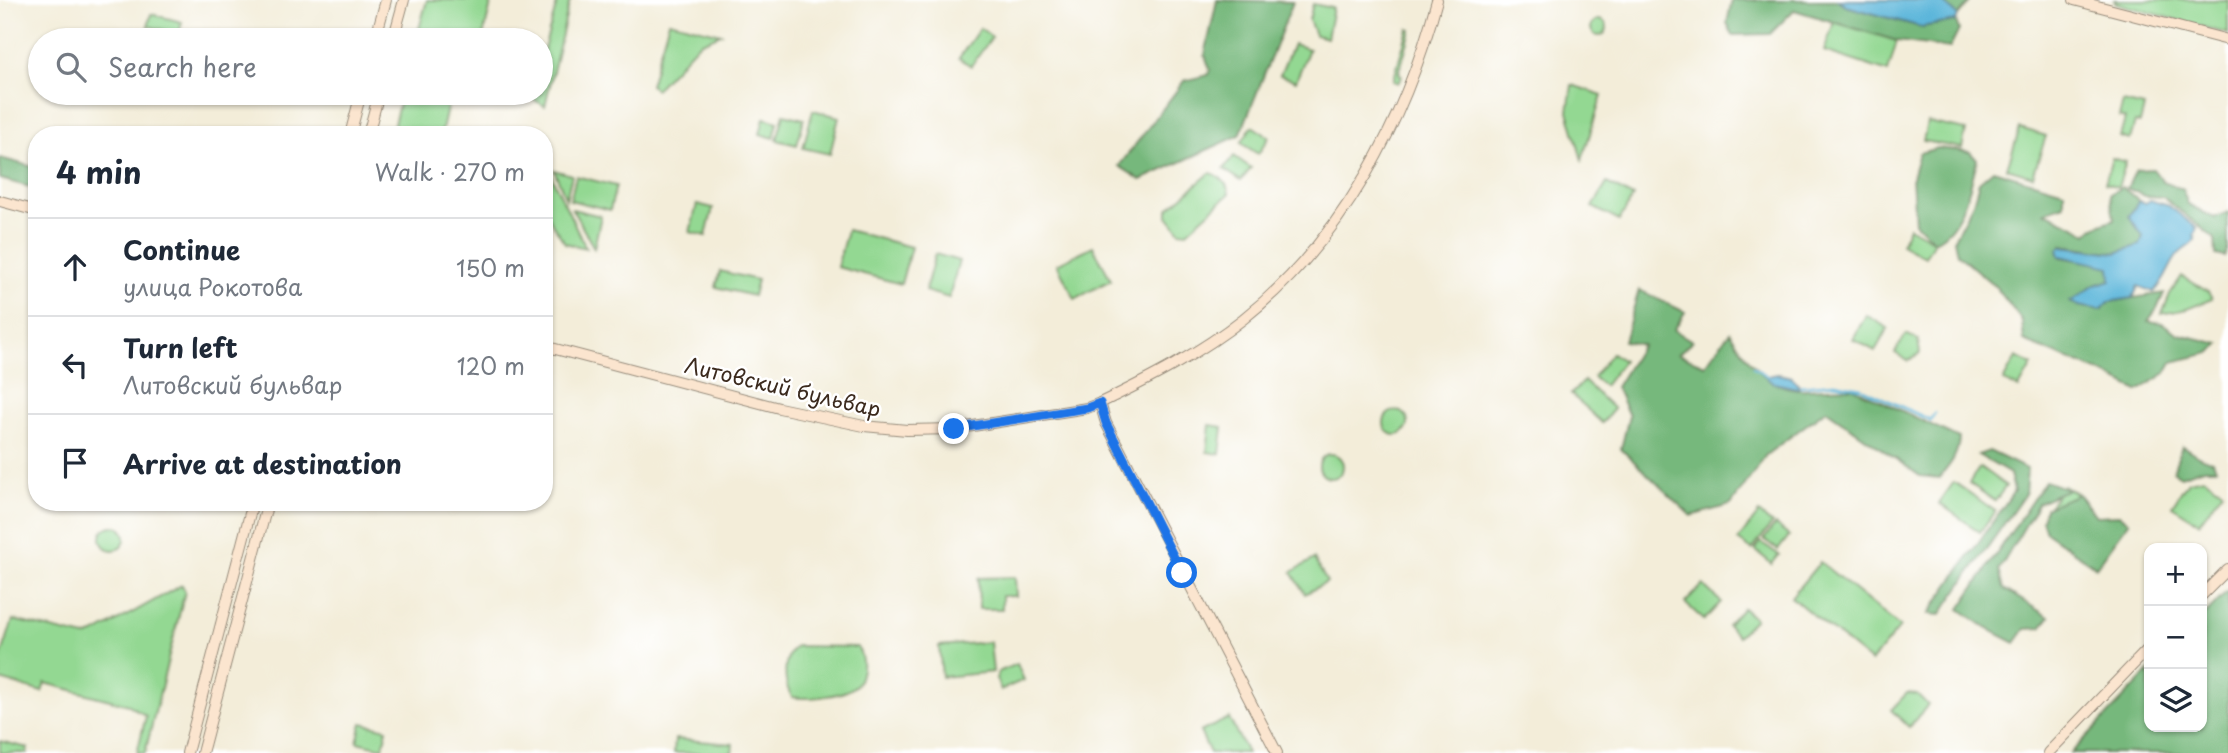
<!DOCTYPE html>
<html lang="en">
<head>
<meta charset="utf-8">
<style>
	:root { --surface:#fff; --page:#f2f2f3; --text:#1f2937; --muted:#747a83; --line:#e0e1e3 }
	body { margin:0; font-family:"Playpen Sans",sans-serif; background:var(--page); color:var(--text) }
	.controls { position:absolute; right:21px; bottom:21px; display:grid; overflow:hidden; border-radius:14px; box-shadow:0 2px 5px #0004 }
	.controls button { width:63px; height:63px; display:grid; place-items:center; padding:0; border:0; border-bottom:2px solid var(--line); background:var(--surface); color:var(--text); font:35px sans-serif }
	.stop { position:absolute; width:21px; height:21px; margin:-16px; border:5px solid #1a73e8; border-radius:50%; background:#fff }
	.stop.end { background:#1a73e8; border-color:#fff; box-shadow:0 2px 7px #0008 }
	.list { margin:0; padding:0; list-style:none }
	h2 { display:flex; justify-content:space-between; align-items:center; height:91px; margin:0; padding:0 28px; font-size:30px }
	h2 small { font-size:23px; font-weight:400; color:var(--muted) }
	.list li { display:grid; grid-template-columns:46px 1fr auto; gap:21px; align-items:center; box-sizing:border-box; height:98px; padding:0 28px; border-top:2px solid var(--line) }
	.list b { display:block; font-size:26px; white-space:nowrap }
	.list p { margin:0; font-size:23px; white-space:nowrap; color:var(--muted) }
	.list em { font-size:23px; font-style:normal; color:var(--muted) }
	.icon { flex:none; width:38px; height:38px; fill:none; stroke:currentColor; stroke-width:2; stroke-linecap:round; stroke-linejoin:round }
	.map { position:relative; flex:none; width:2228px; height:753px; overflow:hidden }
	.search { position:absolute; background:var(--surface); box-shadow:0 2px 5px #0004; left:28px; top:28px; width:525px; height:77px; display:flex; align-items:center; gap:18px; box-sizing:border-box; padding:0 24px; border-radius:38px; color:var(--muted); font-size:26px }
	.panel { position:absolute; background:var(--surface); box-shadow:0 2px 5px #0004; left:28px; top:126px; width:525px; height:385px; border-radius:28px }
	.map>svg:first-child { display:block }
</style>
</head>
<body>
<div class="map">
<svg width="2228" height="753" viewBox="0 0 2228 753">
	<rect width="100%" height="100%" fill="#fff"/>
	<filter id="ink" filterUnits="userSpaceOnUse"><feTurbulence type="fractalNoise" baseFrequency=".0143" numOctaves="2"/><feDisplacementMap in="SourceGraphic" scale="14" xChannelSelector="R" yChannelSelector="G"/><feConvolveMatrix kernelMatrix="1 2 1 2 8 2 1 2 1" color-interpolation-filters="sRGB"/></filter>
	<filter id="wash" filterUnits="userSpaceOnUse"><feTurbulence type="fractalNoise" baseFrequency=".00686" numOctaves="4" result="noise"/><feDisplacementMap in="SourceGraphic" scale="28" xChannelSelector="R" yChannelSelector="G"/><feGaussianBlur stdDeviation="1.57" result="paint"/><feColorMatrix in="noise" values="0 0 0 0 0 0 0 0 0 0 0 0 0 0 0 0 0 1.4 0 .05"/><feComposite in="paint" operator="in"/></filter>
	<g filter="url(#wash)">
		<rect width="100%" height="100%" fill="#f3edd9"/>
		<g fill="#93d892" stroke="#678158" stroke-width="2">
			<path d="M427,0H492L482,40H416Z"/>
			<path d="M558,0H570L545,106L531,98L532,93H541V59Z"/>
			<path d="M2114,0H2228V34L2116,3Z"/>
			<path d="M1313,4L1333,8L1327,38L1315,35L1309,20Z"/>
			<path d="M151,14L182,22L179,34L148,26Z"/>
			<circle cx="1599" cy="28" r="8"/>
			<path d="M669,21L721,34L699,43L656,89L650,85Z"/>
			<path d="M1834,22L1897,41L1888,72L1824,51Z"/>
			<path d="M980,28L992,37L971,66L959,58Z"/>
			<path d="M1408,29L1411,30L1399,73L1402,76L1398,83L1393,81Z"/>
			<path d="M1293,44L1309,49L1296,81L1280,75Z"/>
			<path d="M1572,85L1602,95L1582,160L1568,111Z"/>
			<path d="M402,93H469L466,102L449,99L441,135H391Z"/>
			<path d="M2123,102L2144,107L2140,123L2135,122L2130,140L2120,137L2125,119L2119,117Z"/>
			<path d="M813,110L839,117L830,154L803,148Z"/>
			<path d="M784,114L804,119L797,145L777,140Z"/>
			<path d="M764,118L778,122L774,138L760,134Z"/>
			<path d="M1927,122L1966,130L1962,148L1923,141Z"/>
			<path d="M1252,126L1269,137L1258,154L1241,143Z"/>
			<path d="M2020,128L2046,136L2033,176L2007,168Z"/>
			<path d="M1234,156L1251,168L1241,181L1224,169Z"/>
			<path d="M2112,158L2126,162L2118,187L2105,183Z"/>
			<path d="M544,161L586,248L565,243L544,211Z"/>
			<path d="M554,170L572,175L566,199Z"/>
			<path d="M1210,173C1220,175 1228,184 1229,194L1187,232L1180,231L1168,216V209Z"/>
			<path d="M576,176L616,186L610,210L570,200Z"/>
			<path d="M1607,183L1633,197L1619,221L1593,207Z"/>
			<path d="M697,204L713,208L706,236L690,232Z"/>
			<path d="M572,209L601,216L594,248Z"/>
			<path d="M1909,227L1934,241L1925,257L1901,244Z"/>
			<path d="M847,230L911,247L901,284L837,267Z"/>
			<path d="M1093,246L1111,280L1075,299L1057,264Z"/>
			<path d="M935,254L959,261L949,298L925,291Z"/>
			<path d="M720,271L757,280L753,296L716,287Z"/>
			<path d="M2182,276L2208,292L2212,299L2187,309L2162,314L2170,294Z"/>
			<path d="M1866,315L1888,328L1875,351L1853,339Z"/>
			<path d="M1906,334L1918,340L1920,353L1908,361L1895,353Z"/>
			<path d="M1612,353L1623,361L1604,386L1593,377Z"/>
			<path d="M2016,357L2032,365L2019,388L2003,381Z"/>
			<path d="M1584,381L1614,409L1602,423L1571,394Z"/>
			<circle cx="1396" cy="423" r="12"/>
			<path d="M1210,425L1223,427L1220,454L1207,452Z"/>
			<circle cx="1331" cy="466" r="12"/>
			<path d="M1980,467L2006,486L1995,501L1969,483Z"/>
			<path d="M2204,478L2223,491L2199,523L2172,506L2188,481Z"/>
			<path d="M1954,482L1995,511L1980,532L1939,503Z"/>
			<path d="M2063,485L2078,494L2063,515L2049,506Z"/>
			<path d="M1759,513L1772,524L1752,550L1738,540Z"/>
			<path d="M1775,525L1789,536L1778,550L1764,539Z"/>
			<circle cx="113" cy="538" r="12"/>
			<path d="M1761,542L1779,555L1772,564L1755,550Z"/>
			<path d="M1314,559L1327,582L1305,594L1292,572Z"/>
			<path d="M1820,562L1900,627L1871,662L1791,597Z"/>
			<path d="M1015,577L1016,596H1002V609H979L978,578Z"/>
			<path d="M182,585L185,591L145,753H137L146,716L129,705L45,683L42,692L0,680V660L13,620L85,637L94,634Z"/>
			<path d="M1703,585L1721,602L1704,620L1685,603Z"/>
			<path d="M1743,608L1755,619L1738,636L1727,625Z"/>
			<path d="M990,642L993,672L942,677L939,646Z"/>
			<path d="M796,646L857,647C862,654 863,660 862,669C861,674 860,680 857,684C847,696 806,700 792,697C783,683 782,657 796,646Z"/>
			<path d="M1017,664L1024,680L1001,690L996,679L998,672Z"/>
			<path d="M1907,693L1917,694L1928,705L1909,727L1891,710Z"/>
			<path d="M1229,718L1247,753H1210L1200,732Z"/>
			<path d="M362,723L387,729L383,748L357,742Z"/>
			<path d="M675,739L733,744L732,753H674Z"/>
			<path d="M0,741L28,748L27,753H0Z"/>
		</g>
		<g fill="#76b87c" stroke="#58714d" stroke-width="2">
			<path d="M1217,0L1293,2L1240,135L1141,180L1119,166L1184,81L1208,75L1210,70L1205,55Z"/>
			<path d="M1732,0H1838L1846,6L1921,27L1956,21L1959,30L1950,48L1897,41L1794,10L1770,34L1733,35L1727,23Z"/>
			<path d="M1940,0H1965L1970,2L1958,16Z"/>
			<path d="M1938,148L1970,152L1977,160C1970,188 1962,229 1934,241L1915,223L1912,177L1919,153Z"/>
			<path d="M0,158L37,168V189L0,179Z"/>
			<path d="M2153,169L2163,182L2182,189L2188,204L2214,218L2228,212V248L2225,257L2216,255L2215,239L2163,197L2144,196L2127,188L2136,170Z"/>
			<path d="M1993,170L2064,191V205L2045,212L2079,228L2087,234L2094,227L2114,219L2110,194L2122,187L2139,201L2129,216L2143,236L2140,245L2116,253L2062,245L2061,257L2110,266L2112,280L2095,285L2071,302L2079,306L2101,310L2109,302L2164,293L2157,309L2148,321L2162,323L2179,334L2220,344L2210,353L2172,362L2166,373L2138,391L2105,374L2024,341L2022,321L1995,286L1957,254L1954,239L1973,203L1979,182Z"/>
			<path d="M1639,290L1685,312L1674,330L1692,341L1678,354L1705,365L1730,332C1748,360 1764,387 1798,389C1817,390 1835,386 1854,388L1959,438C1958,456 1950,465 1939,478L1920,476L1826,410L1766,455L1731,505L1691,516L1621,449L1629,416L1616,387L1642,345L1624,341Z"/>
			<path d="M2182,446C2193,452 2201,460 2213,461L2216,468H2204L2181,476L2173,471Z"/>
			<path d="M1989,451L2027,469L2025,494L1940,615L1929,614L2014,491L2010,474L1978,455Z"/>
			<path d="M2045,481L2068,489L2039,502L1999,570L2004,589L2049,617L2041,628L2025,629L2015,643L1986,628L1960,609Z"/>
			<path d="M2078,494L2096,516L2119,515L2129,522L2096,567L2046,532L2042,520L2045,508Z"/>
			<path d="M2228,591V753H2071L2149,672V727H2202V618Z"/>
		</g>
		<g fill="#5cb6da" stroke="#4c707c" stroke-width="2">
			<path d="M1838,0H1940L1958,16L1956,21L1921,27L1846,6Z"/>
			<path d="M2150,200L2169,206L2197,228L2194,235L2195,240C2190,247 2182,249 2177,256C2168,268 2166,281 2154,292L2138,286L2133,298L2109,302L2101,310L2079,306L2070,302L2095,285L2111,280L2110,267L2060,256L2058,250L2062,246L2116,253L2140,245L2143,236L2129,216L2139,201L2146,203Z"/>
			<path d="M1778,374L1792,377L1800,386L1797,388L1774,383L1767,379V376Z"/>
		</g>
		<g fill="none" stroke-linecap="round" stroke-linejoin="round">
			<g stroke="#5cb6da" stroke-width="2.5">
				<path d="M1753,367L1767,376"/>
				<path d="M1800,386L1835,383L1861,388"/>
				<path d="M1863,389L1930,420L1935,413"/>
			</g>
		</g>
	</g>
	<g filter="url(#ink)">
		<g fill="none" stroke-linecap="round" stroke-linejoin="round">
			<defs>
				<g id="secondary">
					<path d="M2074,0L2228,40"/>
					<path d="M375,40L386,0"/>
					<path d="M393,40L404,0"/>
					<path d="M350,135L361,93"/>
					<path d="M368,135L379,93"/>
					<path d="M0,201L37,211"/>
					<path d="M544,346L779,408L864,426L907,430L954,429L1087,408L1100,403C1150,379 1200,353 1243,319C1343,240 1405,121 1437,0"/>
					<path d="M1100,403L1106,423L1277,753"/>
					<path d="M2202,595L2228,569"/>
					<path d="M187,753L253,502"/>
					<path d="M202,753L268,502"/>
					<path d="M2048,753L2149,648"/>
				</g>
			</defs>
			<use href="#secondary" stroke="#978c7c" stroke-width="12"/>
			<use href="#secondary" stroke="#fbe5cf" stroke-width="10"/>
		</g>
	</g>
	<g fill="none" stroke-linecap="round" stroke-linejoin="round" filter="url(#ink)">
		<path stroke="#1a73e8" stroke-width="9" d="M954,429L1087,408L1100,403L1106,423L1182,573"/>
	</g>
	<g text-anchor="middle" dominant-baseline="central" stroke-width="5" stroke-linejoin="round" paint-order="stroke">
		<g font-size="21" fill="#3b2a1e" stroke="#fff">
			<text transform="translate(783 386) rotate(13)">Литовский бульвар</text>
		</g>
	</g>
</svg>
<div class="controls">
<button>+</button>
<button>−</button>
<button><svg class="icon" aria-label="layers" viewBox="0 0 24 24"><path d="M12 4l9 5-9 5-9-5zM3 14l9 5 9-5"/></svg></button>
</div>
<div class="stop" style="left:1182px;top:573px"></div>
<div class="stop end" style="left:954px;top:429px"></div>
<div class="search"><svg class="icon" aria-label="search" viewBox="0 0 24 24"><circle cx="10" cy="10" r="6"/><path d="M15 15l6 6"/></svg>Search here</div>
<section class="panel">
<h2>4 min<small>Walk · 270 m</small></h2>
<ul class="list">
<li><svg class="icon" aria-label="ahead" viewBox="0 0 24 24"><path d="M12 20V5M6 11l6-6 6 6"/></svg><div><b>Continue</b><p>улица Рокотова</p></div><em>150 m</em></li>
<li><svg class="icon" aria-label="left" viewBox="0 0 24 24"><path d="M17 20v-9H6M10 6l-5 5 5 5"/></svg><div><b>Turn left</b><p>Литовский бульвар</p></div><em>120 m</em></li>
<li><svg class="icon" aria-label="arrive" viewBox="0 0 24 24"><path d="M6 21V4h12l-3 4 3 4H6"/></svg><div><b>Arrive at destination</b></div></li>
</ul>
</section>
</div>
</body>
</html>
